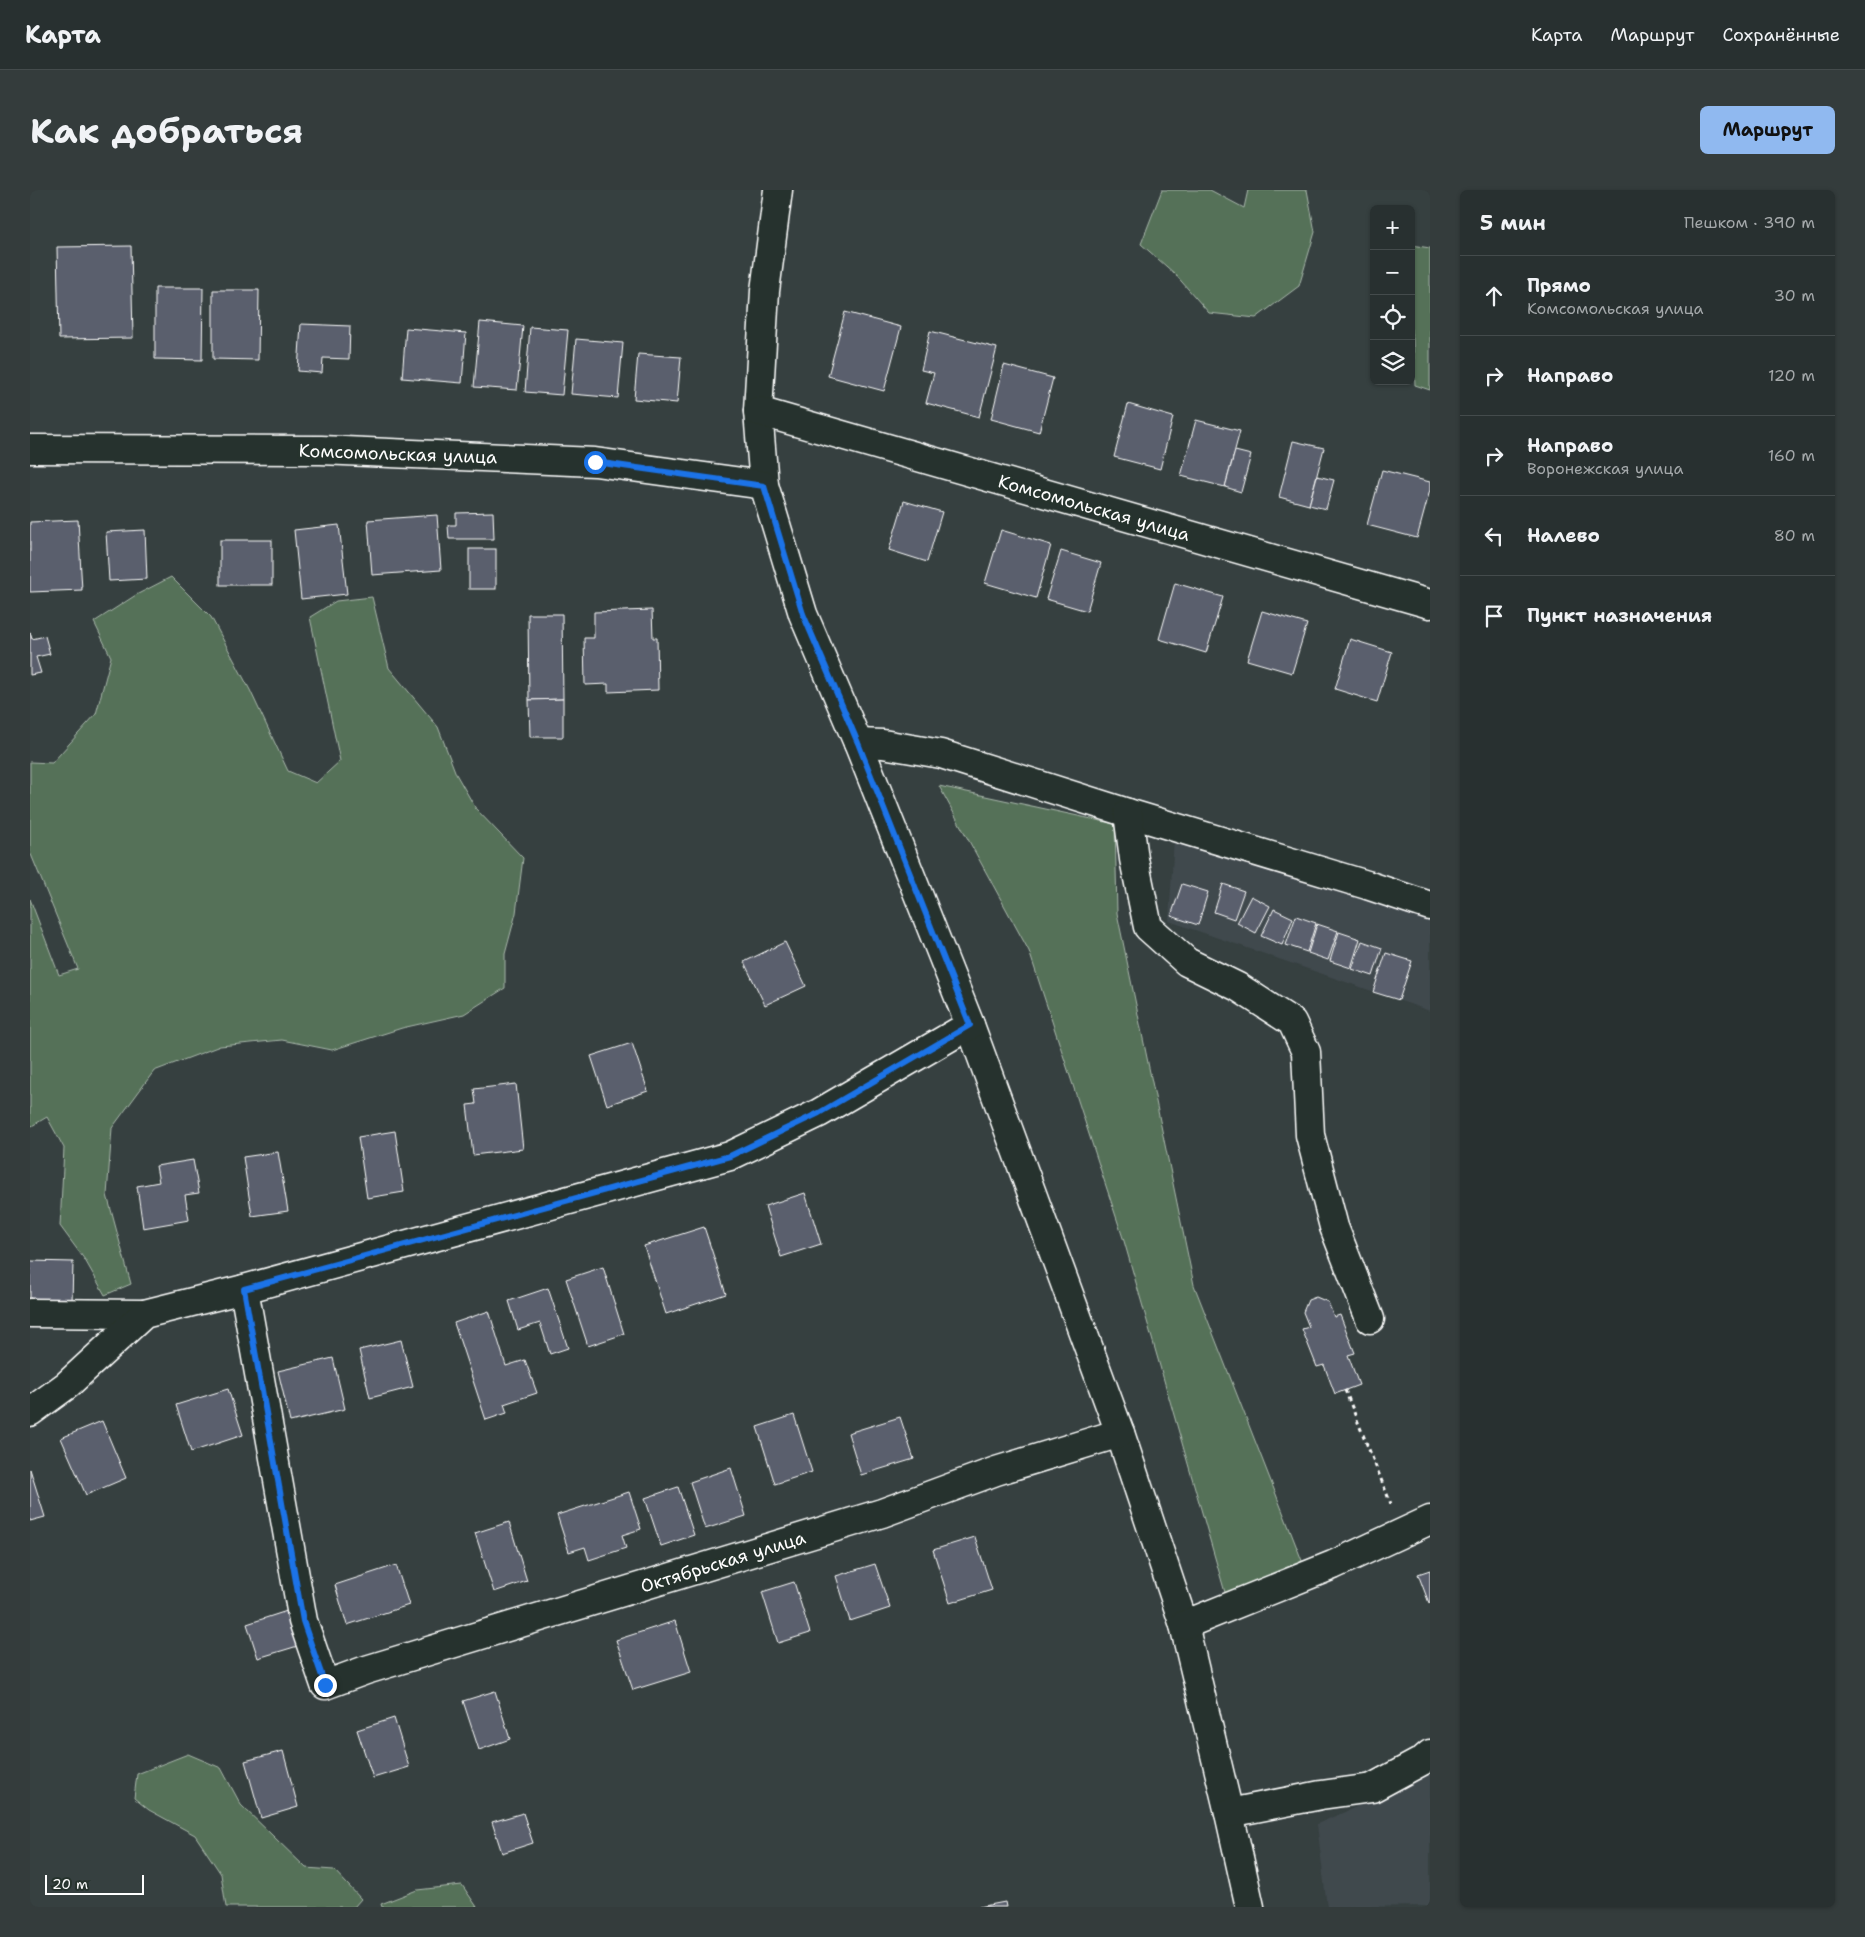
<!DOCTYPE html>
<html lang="ru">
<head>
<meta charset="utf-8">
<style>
	:root { --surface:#283030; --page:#343c3c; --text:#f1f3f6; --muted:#a5a9ab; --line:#444b4c; --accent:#90b9f0 }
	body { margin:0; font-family:"Shantell Sans",sans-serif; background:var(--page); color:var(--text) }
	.controls { position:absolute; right:15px; top:15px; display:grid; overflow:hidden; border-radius:8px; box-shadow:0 1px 4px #0004 }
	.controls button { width:45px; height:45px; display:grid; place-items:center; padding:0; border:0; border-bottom:1px solid var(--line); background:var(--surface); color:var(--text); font:25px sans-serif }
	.scale { position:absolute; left:15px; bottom:12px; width:99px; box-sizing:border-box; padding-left:5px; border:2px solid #fff; border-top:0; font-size:14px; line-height:18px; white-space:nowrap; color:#fff; -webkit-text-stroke:4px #26332d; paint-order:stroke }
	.stop { position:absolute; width:15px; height:15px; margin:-11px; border:4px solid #1a73e8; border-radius:50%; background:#fff }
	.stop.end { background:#1a73e8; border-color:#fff; box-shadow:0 1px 5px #0008 }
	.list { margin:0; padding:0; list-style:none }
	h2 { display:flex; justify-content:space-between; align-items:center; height:65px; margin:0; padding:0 20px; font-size:21px }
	h2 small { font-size:16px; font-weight:400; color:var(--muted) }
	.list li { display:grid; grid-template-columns:32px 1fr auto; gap:15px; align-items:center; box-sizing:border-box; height:80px; padding:0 20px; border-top:1px solid var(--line) }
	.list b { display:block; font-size:19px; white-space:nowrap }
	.list p { margin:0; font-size:16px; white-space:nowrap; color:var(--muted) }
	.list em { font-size:16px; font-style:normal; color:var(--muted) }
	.icon { flex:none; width:28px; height:28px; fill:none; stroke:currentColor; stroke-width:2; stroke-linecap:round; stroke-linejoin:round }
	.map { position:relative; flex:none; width:1400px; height:1717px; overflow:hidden; border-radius:8px }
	header { display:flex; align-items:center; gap:30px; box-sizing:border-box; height:70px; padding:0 25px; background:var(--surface); border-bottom:1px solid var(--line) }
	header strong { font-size:24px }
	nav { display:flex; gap:28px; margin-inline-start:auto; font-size:18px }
	.intro { display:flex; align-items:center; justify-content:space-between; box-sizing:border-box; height:120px; padding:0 30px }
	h1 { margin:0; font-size:35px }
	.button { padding:12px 22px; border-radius:8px; background:var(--accent); color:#111; font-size:18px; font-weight:700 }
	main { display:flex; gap:30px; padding:0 30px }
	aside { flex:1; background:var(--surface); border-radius:8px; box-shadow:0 1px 4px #0004 }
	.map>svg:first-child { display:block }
</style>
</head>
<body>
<header>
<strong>Карта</strong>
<nav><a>Карта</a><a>Маршрут</a><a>Сохранённые</a></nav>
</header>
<div class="intro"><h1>Как добраться</h1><a class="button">Маршрут</a></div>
<main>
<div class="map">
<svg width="1400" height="1717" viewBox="0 0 1400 1717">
	<rect width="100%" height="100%" fill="#364040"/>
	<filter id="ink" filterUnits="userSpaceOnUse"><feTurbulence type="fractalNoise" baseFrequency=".02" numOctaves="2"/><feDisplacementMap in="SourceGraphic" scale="10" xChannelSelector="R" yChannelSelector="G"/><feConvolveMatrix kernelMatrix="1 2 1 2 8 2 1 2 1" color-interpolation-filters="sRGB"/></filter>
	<g filter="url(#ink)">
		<g fill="#41494e">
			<path d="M1144,648L1400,728V821L1139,731Z"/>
			<path d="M1400,1585V1716L1297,1717L1287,1634Z"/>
		</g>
		<g fill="#557159" stroke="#aab8ac">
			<path d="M1132,0H1180L1214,18L1218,0H1277L1285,42L1269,96L1226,128L1179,123L1145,84L1111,54Z"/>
			<path d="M1381,55L1400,58V200L1385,195L1383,149L1381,142Z"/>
			<path d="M141,387L181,427L220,500L258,581L286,593L310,571L280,427L306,411L342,407L359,478L408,537L426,584L446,619L493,668L486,723L475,764V798L434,824L372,838L302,860L252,850L190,856L124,881L82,938L77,1005L101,1094L75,1105L55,1070L30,1036L34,958L17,927L0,937V709L29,785L48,779L0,662V572L22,573L66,524L81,467L64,432L106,405Z"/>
			<path d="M909,596L1085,634L1087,723L1164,1095L1276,1381L1196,1406L1094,1051L999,761Z"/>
			<path d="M158,1564L191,1578L211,1615L276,1678L304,1680L331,1709L324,1717H196L191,1684L165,1645L119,1620L104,1608L107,1584Z"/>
			<path d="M432,1695L447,1717H352L351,1714L387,1700Z"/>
		</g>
		<g fill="#5a5f6d" stroke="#fff">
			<path d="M101,56L103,148L29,149L27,57Z"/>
			<path d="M125,98H173L172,170L125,169Z"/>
			<path d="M183,100H229L228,170L183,169Z"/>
			<path d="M815,122L871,137L854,201L798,186Z"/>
			<path d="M450,132L493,136L487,200L444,197Z"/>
			<path d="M271,134L320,136L319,169L293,168L292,183L268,181Z"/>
			<path d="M500,137L538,140L532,205L495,202Z"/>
			<path d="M376,138L436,143L432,193L372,188Z"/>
			<path d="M900,141L967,158L949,227L896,213L904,183L891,180Z"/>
			<path d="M546,149L593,153L588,208L541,204Z"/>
			<path d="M608,164L651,167L647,213L604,209Z"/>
			<path d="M974,175L1023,188L1009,242L961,229Z"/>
			<path d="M1098,214L1143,227L1130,279L1084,267Z"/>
			<path d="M1166,230L1210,241L1195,297L1151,286Z"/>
			<path d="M1263,251L1294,258L1279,315L1249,307Z"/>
			<path d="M1205,261L1221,265L1211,302L1195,297Z"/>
			<path d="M1352,280L1400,292V300L1387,348L1337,335Z"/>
			<path d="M1287,286L1304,290L1296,319L1279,315Z"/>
			<path d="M874,311L912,322L897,372L859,360Z"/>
			<path d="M463,322L464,349H419L418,335H426V323Z"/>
			<path d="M407,325L411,380L342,385L338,330Z"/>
			<path d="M48,330L52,400L0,402V332Z"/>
			<path d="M309,335L317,404L271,409L264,340Z"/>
			<path d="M115,340L117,389L79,391L76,342Z"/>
			<path d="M971,340L1021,355L1006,408L955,393Z"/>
			<rect x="190" y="350" width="52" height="45"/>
			<rect x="439" y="359" width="27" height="40"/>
			<path d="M1031,361L1071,373L1057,421L1016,409Z"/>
			<path d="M1145,393L1193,407L1176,463L1129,449Z"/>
			<path d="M622,420L623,448H627L628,500L578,502V494L555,495L554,448H564V422Z"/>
			<path d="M1232,421L1277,434L1262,483L1217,470Z"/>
			<path d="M498,424H532L533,509L499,510Z"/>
			<path d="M0,442L2,449L15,446L20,464L6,467L11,483L0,485Z"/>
			<path d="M1320,449L1362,462L1347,512L1305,499Z"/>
			<path d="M533,509V547H500L499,510Z"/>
			<path d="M1152,694L1178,702L1168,735L1141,726Z"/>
			<path d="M1193,694L1214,701L1204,729L1184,722Z"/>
			<path d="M1221,706L1240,716L1226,743L1207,733Z"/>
			<path d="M1244,719L1263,728L1252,755L1231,746Z"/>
			<path d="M1266,726L1286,733L1277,762L1256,755Z"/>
			<path d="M1287,734L1308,741L1298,770L1278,763Z"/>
			<path d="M1309,742L1330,749L1321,778L1300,771Z"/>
			<path d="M1332,751L1352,758L1343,786L1322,779Z"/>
			<path d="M755,752L776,796L735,815L714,772Z"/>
			<path d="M1356,763L1382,771L1369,810L1343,802Z"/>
			<path d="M602,853L618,901L577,915L561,866Z"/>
			<path d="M486,894L493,959L443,965L437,915L446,914L444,899Z"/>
			<path d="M365,941L374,1002L337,1008L328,947Z"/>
			<path d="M248,962L258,1021L222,1026L213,967Z"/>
			<path d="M163,970L169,1003L155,1005L159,1030L113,1038L107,996L129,992L126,976Z"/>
			<path d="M775,1003L791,1054L751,1067L735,1016Z"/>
			<path d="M674,1037L696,1104L636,1124L614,1056Z"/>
			<path d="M0,1071L43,1072L42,1112L0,1111Z"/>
			<path d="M573,1077L594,1144L558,1156L536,1089Z"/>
			<path d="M518,1098L538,1158L520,1164L510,1133L488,1140L479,1111Z"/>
			<path d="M1286,1107L1298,1112L1304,1127L1310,1125L1325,1163L1318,1165L1329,1195L1305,1204L1294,1175L1287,1177L1272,1139L1279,1137L1273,1122L1278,1110Z"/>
			<path d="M459,1121L476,1176L495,1170L507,1203L474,1214L477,1223L456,1230L424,1133Z"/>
			<path d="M371,1150L383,1197L340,1208L329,1160Z"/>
			<path d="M303,1168L315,1219L260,1232L248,1181Z"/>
			<path d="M198,1199L213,1245L161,1262L146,1215Z"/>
			<path d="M764,1225L782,1282L745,1294L727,1237Z"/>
			<path d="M870,1227L884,1269L831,1285L818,1243Z"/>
			<path d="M72,1231L96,1288L56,1305L31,1248Z"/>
			<path d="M701,1278L716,1326L675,1339L660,1292Z"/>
			<path d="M0,1279L15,1327L0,1331Z"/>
			<path d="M648,1297L664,1345L631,1356L615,1308Z"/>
			<path d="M599,1302L611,1339L592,1345L596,1358L559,1370L555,1357L539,1362L527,1325Z"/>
			<path d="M479,1332L497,1391L464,1402L445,1343Z"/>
			<path d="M945,1347L962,1400L920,1413L903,1360Z"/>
			<path d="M845,1374L860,1418L820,1431L806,1386Z"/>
			<path d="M366,1375L379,1415L317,1435L305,1395Z"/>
			<path d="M1400,1380V1412L1399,1413L1388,1384Z"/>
			<path d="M764,1392L780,1443L748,1453L732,1402Z"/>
			<path d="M260,1420L271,1455L228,1468L217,1434Z"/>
			<path d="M645,1431L661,1482L603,1500L586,1450Z"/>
			<path d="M465,1501L480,1549L449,1560L433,1511Z"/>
			<path d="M364,1528L379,1577L343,1588L327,1540Z"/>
			<path d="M253,1561L268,1617L231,1628L215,1571Z"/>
			<path d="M493,1623L503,1653L472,1663L462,1632Z"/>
			<path d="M975,1712L976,1717H949Z"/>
		</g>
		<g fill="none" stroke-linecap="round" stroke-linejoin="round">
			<defs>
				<g id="minor">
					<path d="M748,0L735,101L728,221L734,295L773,424L828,553L940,835L1090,1243L1154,1435L1199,1623L1220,1717"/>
					<path d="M728,221L1400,414"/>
					<path d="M0,259L291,260L565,272L734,295"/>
					<path d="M828,553L853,554L911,564L1098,623L1337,695L1400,716"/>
					<path d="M1098,623L1104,669L1118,737L1157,772L1208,797L1262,832L1276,862L1280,945L1304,1037L1340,1129"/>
					<path d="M214,1099L273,1431L295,1495L336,1480L852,1323L966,1281L1090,1243"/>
					<path d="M0,1123L114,1124"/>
					<path d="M0,1222L37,1195L114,1124L214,1099L700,966L789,923L940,835"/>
					<path d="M1154,1435L1303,1375L1400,1330"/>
					<path d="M1199,1623L1291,1605L1342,1598L1392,1571L1400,1564"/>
				</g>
			</defs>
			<use href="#minor" stroke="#fff" stroke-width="31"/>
			<path stroke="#fff" stroke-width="3" stroke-dasharray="4 4" stroke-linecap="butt" d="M1315,1200L1361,1314"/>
			<use href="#minor" stroke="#26332d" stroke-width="28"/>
		</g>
	</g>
	<g fill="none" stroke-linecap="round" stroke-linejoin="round" filter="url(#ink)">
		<path stroke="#1a73e8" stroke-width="6" d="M295,1495L273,1431L214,1099L700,966L789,923L940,835L828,553L773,424L734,296L565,272"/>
	</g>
	<g text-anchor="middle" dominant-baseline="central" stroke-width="5" stroke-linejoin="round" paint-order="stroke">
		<g font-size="18" fill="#fff" stroke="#26332d">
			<text transform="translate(368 264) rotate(2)">Комсомольская улица</text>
			<text transform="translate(1064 318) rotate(16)">Комсомольская улица</text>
			<text transform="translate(693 1372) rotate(-17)">Октябрьская улица</text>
		</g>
	</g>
</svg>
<div class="controls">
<button>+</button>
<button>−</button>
<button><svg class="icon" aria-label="locate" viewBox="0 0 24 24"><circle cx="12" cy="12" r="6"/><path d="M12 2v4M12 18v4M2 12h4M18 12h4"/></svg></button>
<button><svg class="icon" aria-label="layers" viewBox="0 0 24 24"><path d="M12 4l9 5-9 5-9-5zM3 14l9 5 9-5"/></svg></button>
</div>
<div class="scale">20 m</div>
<div class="stop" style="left:565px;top:272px"></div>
<div class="stop end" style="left:295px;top:1495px"></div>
</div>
<aside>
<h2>5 мин<small>Пешком · 390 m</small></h2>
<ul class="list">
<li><svg class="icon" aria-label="ahead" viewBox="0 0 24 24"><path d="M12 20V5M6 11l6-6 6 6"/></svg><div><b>Прямо</b><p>Комсомольская улица</p></div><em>30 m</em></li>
<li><svg class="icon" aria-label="right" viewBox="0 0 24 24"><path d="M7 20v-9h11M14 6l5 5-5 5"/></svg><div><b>Направо</b></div><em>120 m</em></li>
<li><svg class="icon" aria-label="right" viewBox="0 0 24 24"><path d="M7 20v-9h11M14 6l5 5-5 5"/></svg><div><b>Направо</b><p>Воронежская улица</p></div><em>160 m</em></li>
<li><svg class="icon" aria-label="left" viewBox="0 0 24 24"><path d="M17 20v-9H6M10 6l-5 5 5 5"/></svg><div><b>Налево</b></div><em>80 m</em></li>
<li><svg class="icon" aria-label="arrive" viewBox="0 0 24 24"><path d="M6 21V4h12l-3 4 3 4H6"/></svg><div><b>Пункт назначения</b></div></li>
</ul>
</aside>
</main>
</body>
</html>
